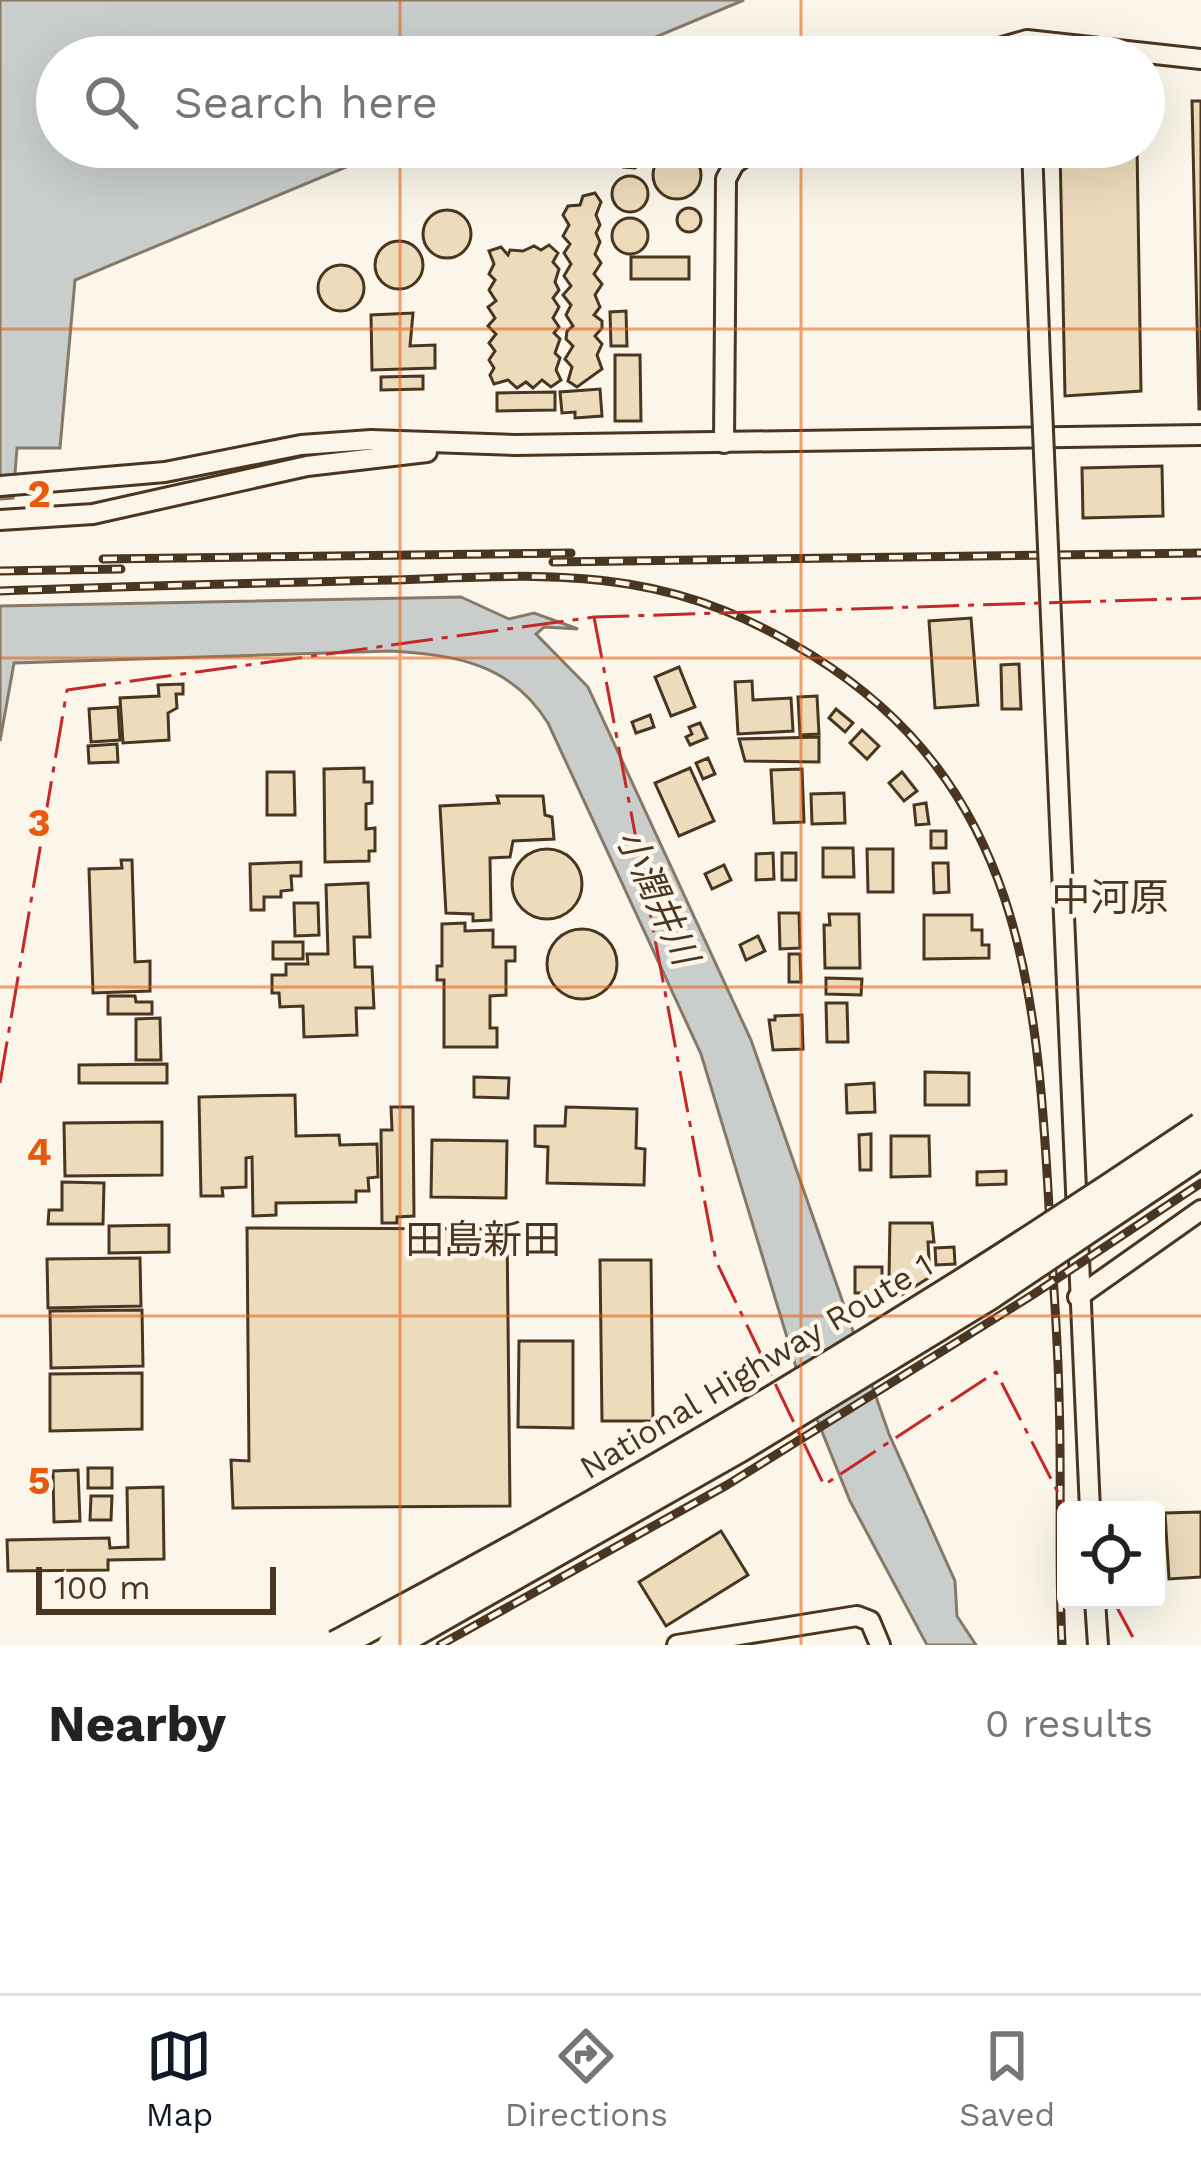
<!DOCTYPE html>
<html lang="en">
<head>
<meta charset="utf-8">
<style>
	:root { --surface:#fff; --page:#f2f2f2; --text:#222; --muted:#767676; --line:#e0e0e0; --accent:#111827 }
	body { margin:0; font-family:"Work Sans","Noto Sans JP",sans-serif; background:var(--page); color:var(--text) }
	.controls { position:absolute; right:36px; bottom:36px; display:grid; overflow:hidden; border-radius:12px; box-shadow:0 12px 48px #0002 }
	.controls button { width:108px; height:108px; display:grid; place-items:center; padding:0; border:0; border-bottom:3px solid var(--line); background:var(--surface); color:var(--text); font:60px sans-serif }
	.scale { position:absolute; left:36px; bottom:30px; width:240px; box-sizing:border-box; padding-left:12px; border:6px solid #4a3520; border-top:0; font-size:33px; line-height:42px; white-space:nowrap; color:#4a3520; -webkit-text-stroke:9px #fbf6e9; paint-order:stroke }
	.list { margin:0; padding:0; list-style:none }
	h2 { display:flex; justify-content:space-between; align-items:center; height:156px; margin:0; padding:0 48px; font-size:51px }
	h2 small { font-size:39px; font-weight:400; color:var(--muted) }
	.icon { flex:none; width:66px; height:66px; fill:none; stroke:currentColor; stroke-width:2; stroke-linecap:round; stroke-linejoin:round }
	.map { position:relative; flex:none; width:1201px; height:1645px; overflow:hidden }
	.search { position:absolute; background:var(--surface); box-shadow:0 12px 48px #0002; left:36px; right:36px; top:36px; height:132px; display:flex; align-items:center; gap:30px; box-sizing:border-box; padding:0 42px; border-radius:66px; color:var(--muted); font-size:45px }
	.sheet { height:348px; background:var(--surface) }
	nav { display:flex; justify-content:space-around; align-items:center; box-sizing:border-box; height:168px; border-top:3px solid var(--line); background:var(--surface); font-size:33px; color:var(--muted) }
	nav a { display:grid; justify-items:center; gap:6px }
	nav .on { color:var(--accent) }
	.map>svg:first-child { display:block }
</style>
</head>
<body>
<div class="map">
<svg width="1201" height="1645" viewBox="0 0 1201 1645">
	<rect width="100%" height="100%" fill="#fbf6e9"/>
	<g fill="#c9cecd" stroke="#887966" stroke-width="3">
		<path d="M0,0H744L608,57H57V147H394L75,280L60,448H17L13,498L0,499Z"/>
		<path d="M461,597L509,619L534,613L578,629L544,627L536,634L588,687L751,1040L889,1434L955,1581L957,1616L976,1645H927L850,1501L796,1367L701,1054L548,723C511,664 457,655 391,651L14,663L0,741V606Z"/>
	</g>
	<g fill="#ecdcbc" stroke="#4a3520" stroke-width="3">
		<path d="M1192,101H1201V409H1199Z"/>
		<path d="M613,147H648L647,157L635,168L623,167L615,159Z"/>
		<path d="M1060,147H1137L1141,391L1065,396Z"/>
		<circle cx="677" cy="175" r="24"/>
		<circle cx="630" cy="194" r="18"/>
		<path d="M595,193L601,202L596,215L600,225L596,233L600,242L595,254L601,263L594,274L602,284L595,295L600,307L594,315L602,321V328L595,336L602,344L597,355L602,369L577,387L568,381L572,367L565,359L573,346L566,339L567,331L573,326L566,315L571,305L563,295L571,286L564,276L571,264L564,253L570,244L563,236L569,225L563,215L568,206L580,205L583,196Z"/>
		<circle cx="689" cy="220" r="12"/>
		<circle cx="447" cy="234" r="24"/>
		<circle cx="630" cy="236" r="18"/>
		<circle cx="399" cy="265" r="24"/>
		<path d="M549,245L558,253L553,262L559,269L555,282L559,290L553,298L559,307L553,318L559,327L554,333L560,339L555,353L560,358L556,370L561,380L551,387L542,380L533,388L526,382L517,388L508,380L494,384L490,375L494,368L489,360L495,351L489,343L496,334L488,326L495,318L488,307L496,301L489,290L495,280L489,274L494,264L489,251L501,247L508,255L510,250L523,251L534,246L541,250Z"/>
		<rect x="631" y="257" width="58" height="22"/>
		<circle cx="341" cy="288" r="23"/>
		<path d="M626,311L627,346H611L610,312Z"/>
		<path d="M413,313L410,346L435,345V368L372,370L371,315Z"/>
		<path d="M615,355H640L641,421H615Z"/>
		<path d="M423,376V389L381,390V377Z"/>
		<path d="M600,389L602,416L575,418V412L562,413L560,392Z"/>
		<path d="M555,392V410L497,411V393Z"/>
		<path d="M1162,466L1163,516L1083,518L1082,468Z"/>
		<path d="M971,618L978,705L935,708L929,621Z"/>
		<path d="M1019,664L1021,709H1002L1001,665Z"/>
		<path d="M679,667L695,707L671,716L655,677Z"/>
		<path d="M752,681L753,700L791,698L793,731L738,734L735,682Z"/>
		<path d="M183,684V694H176L177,708L168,713L169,740L123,743L120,698L159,696L158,685Z"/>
		<path d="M817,696L819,734L800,735L798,697Z"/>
		<path d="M118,707L120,740L91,742L89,709Z"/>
		<path d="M836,709L853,723L845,732L829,718Z"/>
		<path d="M650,715L654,727L636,733L632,722Z"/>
		<path d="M700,723L707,738L690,745L686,737L692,734L689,727Z"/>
		<path d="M862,730L879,746L867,759L850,743Z"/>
		<path d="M819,737V762L745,761L739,739Z"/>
		<path d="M117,744L118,762L89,763L88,746Z"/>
		<path d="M708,758L715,774L703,779L696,763Z"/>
		<path d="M364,768V782H372V803L366,804V829L375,828V851H369V861L325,862L324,769Z"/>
		<path d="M690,768L714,821L679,836L655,783Z"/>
		<path d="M802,769L804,822L774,823L771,770Z"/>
		<path d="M267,772H294L295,815H267Z"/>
		<path d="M902,772L917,791L904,801L889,783Z"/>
		<path d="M844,793L845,823L812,824L811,794Z"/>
		<path d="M497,796H543L545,815L552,817L554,839L513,841L510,857L490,858L491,920L473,921V914L446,913L440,806L499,803Z"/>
		<path d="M926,803L929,824L916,825L914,805Z"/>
		<rect x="931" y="831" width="15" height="17"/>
		<path d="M823,848H853L854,877H823Z"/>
		<circle cx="547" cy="884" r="35"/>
		<path d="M867,849H893V892H868Z"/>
		<path d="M773,853L774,879L756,880V854Z"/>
		<rect x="782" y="853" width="14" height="27"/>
		<path d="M121,860H132L135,962L150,961V991L93,993L89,869L122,868Z"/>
		<path d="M301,862V876H291L292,890L281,891V897H264V910H251L250,864Z"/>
		<path d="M933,863H948L949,892L934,893Z"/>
		<path d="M724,865L731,880L712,889L705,874Z"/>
		<path d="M368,883L370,937H354L355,967H372L374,1008H356L357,1035L304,1037L303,1006L280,1007L279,993H272V975H286V964H308L307,954H328L326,885Z"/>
		<path d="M294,903H318L319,935L295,936Z"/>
		<path d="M779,913H799L800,948L780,949Z"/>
		<path d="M829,914H859L860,968H825L824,925H830Z"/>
		<path d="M924,915H972V930H982V945H989V958L924,959Z"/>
		<path d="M465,923V931L493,930V947H515V961H506V995L490,996V1028H497V1047H444V980H437V966H442V924Z"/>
		<circle cx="582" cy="964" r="35"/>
		<path d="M758,936L765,951L746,960L740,945Z"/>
		<rect x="273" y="942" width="30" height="17"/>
		<path d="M789,954H800L801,982H789Z"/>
		<path d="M826,978L862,979L861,995L826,994Z"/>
		<path d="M108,996H135L136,1002H152V1014H108Z"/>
		<path d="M826,1003H847L848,1042H827Z"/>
		<path d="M802,1015L803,1049L773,1050L769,1020H775V1016Z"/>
		<path d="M160,1018L161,1060H136V1019Z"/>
		<path d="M167,1064V1083H79V1065Z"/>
		<path d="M925,1072L969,1073V1105H925Z"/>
		<path d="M474,1077L509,1078L508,1098L474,1097Z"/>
		<path d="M874,1083L875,1112L847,1113L846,1085Z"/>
		<path d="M295,1095L296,1136L339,1135L340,1145L377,1144L378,1177L368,1178L369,1191H356V1202L276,1203V1215L253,1216L252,1157L246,1158V1187L222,1188L223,1196H201L199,1097Z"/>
		<path d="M391,1107H413L414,1216L397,1217V1223H382L381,1130H392Z"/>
		<path d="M566,1107L637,1109L636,1148L645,1149L644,1185L547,1183L548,1147L535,1146V1126H565Z"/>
		<path d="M162,1122V1175L65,1176L64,1123Z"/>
		<path d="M871,1134V1170H860L859,1135Z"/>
		<path d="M891,1136H929L930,1176L891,1177Z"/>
		<path d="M432,1140L507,1141L506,1198L431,1197Z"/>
		<path d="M1006,1171V1184L977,1185V1172Z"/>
		<path d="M62,1182L104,1183L103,1224H48L49,1210H62Z"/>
		<path d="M890,1223H932L934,1242H928L930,1277L903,1294V1278L889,1277Z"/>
		<path d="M169,1225V1252L109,1253V1226Z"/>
		<path d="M247,1228L507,1229L510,1506L233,1508L231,1460L249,1461Z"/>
		<path d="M954,1247L955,1264L936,1265L935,1248Z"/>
		<path d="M140,1258L141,1306L48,1308L47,1259Z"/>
		<path d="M600,1260H651L653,1421H602Z"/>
		<rect x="855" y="1267" width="27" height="26"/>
		<path d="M142,1310L143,1366L51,1368L50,1311Z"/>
		<path d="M519,1341H573V1428L518,1427Z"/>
		<path d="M142,1373V1429L50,1431V1374Z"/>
		<rect x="88" y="1468" width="24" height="20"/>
		<path d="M78,1470L80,1521L54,1522L53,1471Z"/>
		<path d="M163,1487L164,1559L108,1560V1570L8,1571L7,1540L109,1538L110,1548L128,1547L127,1488Z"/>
		<path d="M91,1496H112L111,1520H90Z"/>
		<path d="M1201,1512V1577L1169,1579L1165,1513Z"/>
		<path d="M721,1531L748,1575L666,1626L639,1582Z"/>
	</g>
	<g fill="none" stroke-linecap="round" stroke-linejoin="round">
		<defs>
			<g id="minor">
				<path d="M968,57L1027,40L1201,59"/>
				<path d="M1032,147L1040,361"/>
				<path d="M724,443L726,179L734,164L758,147"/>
				<path d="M0,486L165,472L301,445L371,440L515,445L1201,435"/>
				<path d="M0,520L93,514L307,466L427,452"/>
				<path d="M1054,687L1090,1510"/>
				<path d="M1078,1297L1201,1210"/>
				<path d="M1095,1600L1098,1645"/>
				<path d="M677,1645L857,1616L870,1621L880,1645"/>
			</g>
		</defs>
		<use href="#minor" stroke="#4a3520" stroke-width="24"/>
		<use href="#minor" stroke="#fbf6e9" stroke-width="18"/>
		<defs>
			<g id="rail">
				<path d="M103,559L571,553"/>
				<path d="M553,562L1201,553"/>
				<path d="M0,571L121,569"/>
				<path d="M0,591C130,586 260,583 390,580C468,578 551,571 628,584C697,595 755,620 813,656C1020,784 1037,987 1049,1207C1052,1270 1058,1334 1059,1397C1062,1480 1058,1563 1062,1645"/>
				<path d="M440,1645L727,1485L1034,1294L1201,1183"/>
			</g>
		</defs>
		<use href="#rail" stroke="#4a3520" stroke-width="9"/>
		<use href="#rail" stroke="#fbf6e9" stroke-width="4.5" stroke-dasharray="14" stroke-linecap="butt"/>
		<defs>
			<path id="minor-bridge" d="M1040,361L1054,687"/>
			<g id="highway-bridge">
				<path d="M336,1645C634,1488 922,1316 1201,1127"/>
				<path d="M392,1645L741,1447L987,1297L1201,1153"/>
			</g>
		</defs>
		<use href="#minor-bridge" stroke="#4a3520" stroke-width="24" stroke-linecap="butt"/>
		<use href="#highway-bridge" stroke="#4a3520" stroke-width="33" stroke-linecap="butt"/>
		<use href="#minor-bridge" stroke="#fbf6e9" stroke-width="18"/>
		<use href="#highway-bridge" stroke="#fbf6e9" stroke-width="27"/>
		<g stroke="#c62828" stroke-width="3" stroke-dasharray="42 9 6 9" stroke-linecap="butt">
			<path d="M594,617L716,1261L824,1485L996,1372L1067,1510"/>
			<path d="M0,1083L67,690L594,617L1201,598"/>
			<path d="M1113,1600L1137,1645"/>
		</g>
	</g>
	<path fill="none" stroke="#e8590c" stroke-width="3" stroke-opacity="0.55" d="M400,0V57M801,0V57M400,147V1645M801,147V1645M0,329H1201M0,658H1201M0,987H1201M0,1316H1201"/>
	<g text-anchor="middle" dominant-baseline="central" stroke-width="9" stroke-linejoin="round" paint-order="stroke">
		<g font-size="33" fill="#4a3520" stroke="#fbf6e9">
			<text transform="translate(756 1366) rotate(-31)">National Highway Route 1</text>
		</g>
		<g font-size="36" font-style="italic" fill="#4a3520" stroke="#fbf6e9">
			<text transform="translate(657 897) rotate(65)">小潤井川</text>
		</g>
		<g font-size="39" fill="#4a3520" stroke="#fbf6e9">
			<text x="1110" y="897">中河原</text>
			<text x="483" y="1239">田島新田</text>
		</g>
	</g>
	<g font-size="39" text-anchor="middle" font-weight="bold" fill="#e8590c" stroke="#fbf6e9" stroke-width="9" stroke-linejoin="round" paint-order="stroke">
		<text x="39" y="507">2</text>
		<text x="39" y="836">3</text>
		<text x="39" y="1165">4</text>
		<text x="39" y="1494">5</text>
	</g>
</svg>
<div class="controls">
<button><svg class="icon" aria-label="locate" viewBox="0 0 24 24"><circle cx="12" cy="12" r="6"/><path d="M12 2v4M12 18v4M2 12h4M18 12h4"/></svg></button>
</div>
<div class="scale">100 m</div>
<div class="search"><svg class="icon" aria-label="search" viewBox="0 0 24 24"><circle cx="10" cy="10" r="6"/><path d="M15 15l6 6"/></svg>Search here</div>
</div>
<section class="sheet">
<h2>Nearby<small>0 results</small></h2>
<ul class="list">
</ul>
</section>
<nav>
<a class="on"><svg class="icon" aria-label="map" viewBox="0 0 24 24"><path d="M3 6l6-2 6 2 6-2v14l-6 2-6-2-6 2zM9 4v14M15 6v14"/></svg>Map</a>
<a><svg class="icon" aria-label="directions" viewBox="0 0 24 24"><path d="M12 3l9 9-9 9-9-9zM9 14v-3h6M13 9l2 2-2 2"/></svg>Directions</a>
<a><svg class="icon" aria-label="saved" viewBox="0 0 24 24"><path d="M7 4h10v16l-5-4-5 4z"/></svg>Saved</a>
</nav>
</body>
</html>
